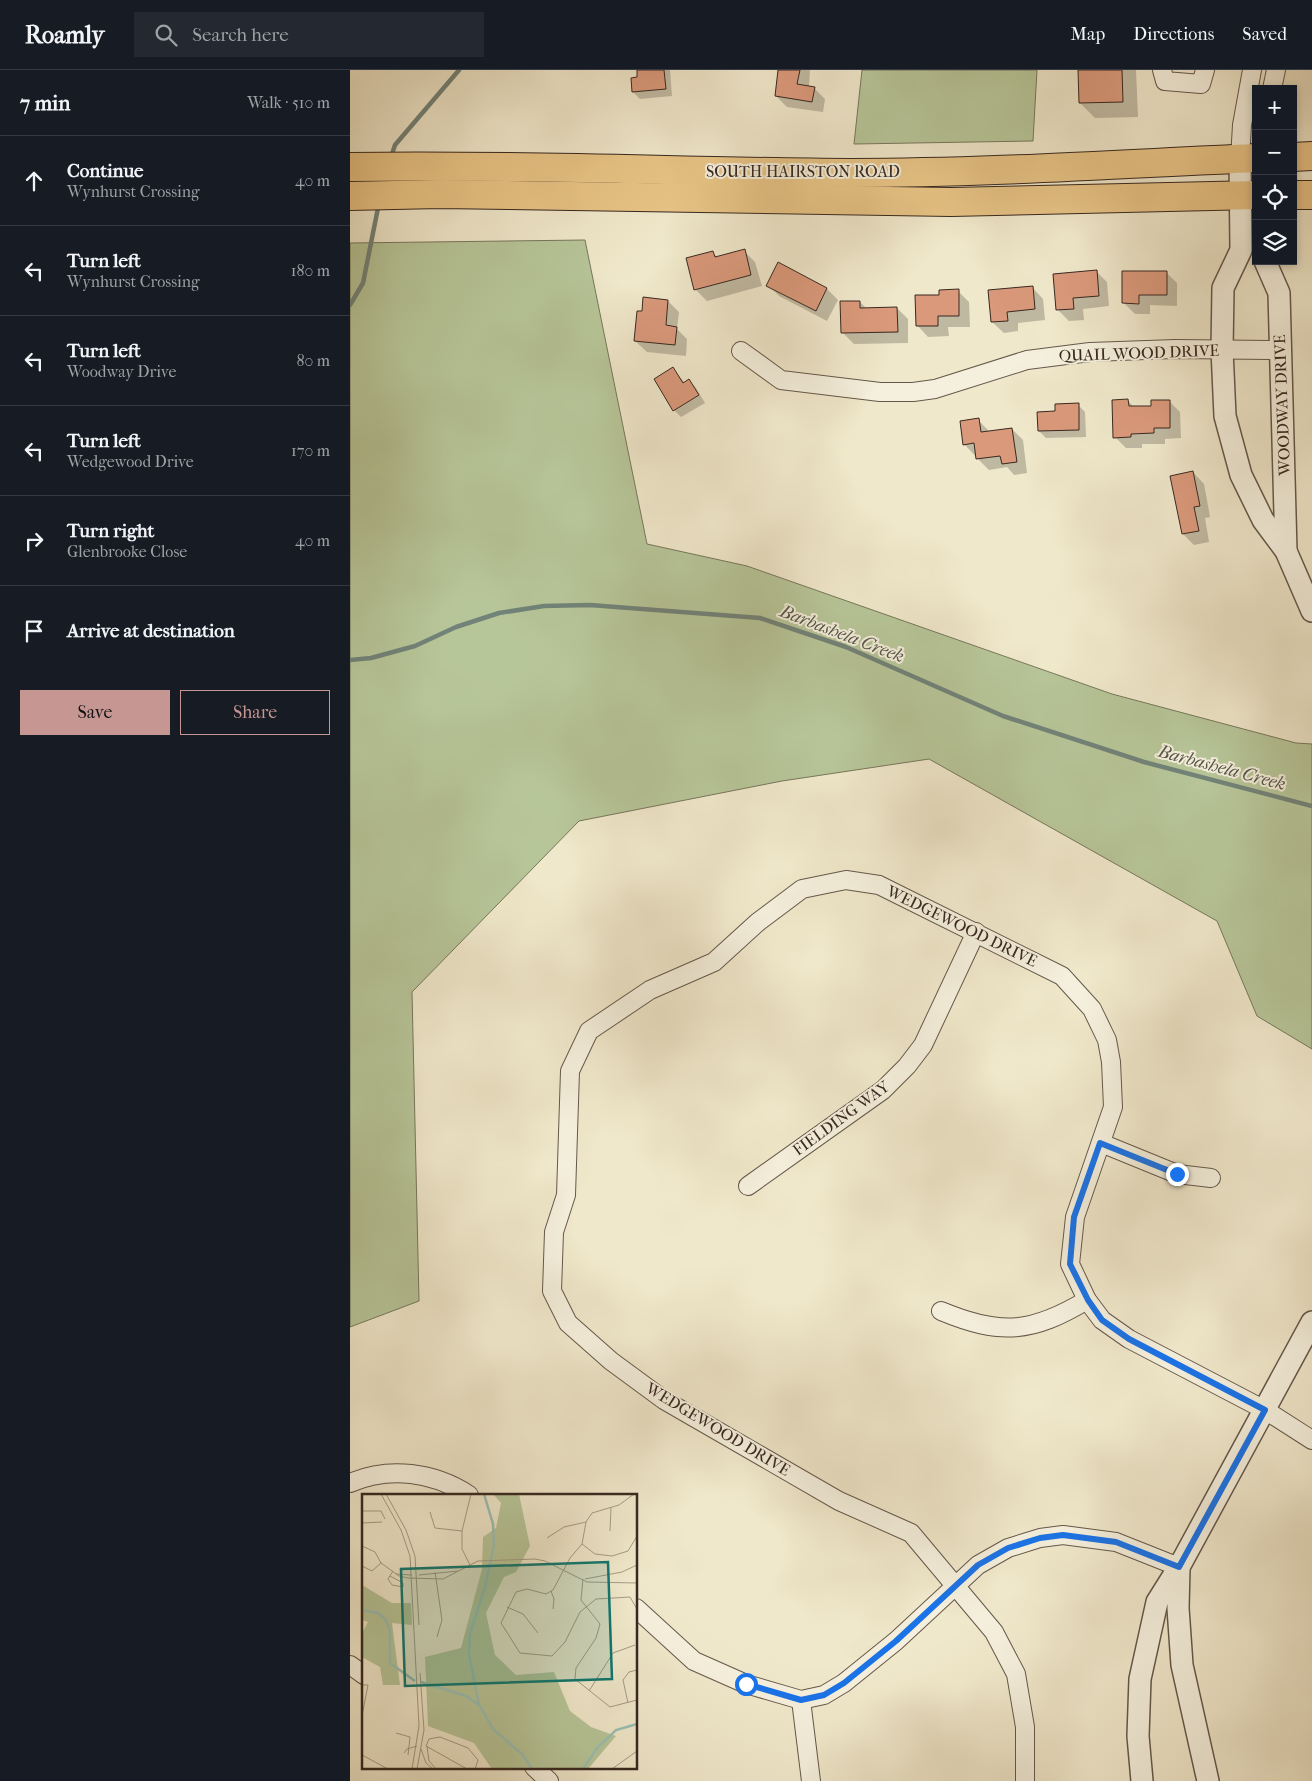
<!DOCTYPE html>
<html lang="en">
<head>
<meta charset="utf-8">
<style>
	:root { --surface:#171b24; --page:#242831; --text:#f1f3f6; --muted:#9ea1a6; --line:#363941; --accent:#c59692 }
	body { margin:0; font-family:"IM FELL French Canon",serif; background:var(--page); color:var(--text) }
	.controls { position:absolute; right:15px; top:15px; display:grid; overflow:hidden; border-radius:0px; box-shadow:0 2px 8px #0003 }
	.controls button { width:45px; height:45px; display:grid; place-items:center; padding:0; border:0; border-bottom:1px solid var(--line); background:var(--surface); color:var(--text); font:25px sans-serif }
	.stop { position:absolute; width:15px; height:15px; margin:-11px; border:4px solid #1a73e8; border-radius:50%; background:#fff }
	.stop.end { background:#1a73e8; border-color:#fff; box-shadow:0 1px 5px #0008 }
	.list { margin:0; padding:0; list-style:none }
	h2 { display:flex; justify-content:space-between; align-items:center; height:65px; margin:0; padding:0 20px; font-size:21px }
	h2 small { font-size:16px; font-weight:400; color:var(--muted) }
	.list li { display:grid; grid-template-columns:32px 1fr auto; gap:15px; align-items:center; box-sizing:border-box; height:90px; padding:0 20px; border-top:1px solid var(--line) }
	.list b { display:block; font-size:19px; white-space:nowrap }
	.list p { margin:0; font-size:16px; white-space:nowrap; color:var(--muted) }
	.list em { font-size:16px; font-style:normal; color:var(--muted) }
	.actions { display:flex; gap:10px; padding:15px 20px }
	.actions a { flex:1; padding:11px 0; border:1px solid var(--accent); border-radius:0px; text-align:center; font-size:18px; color:var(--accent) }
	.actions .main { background:var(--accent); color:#111 }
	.icon { flex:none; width:28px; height:28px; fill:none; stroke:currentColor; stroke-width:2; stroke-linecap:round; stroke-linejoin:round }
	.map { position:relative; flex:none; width:962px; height:1711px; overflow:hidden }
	header { display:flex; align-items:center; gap:30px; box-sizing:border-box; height:70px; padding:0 25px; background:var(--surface); border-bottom:1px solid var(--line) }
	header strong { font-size:24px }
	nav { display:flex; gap:28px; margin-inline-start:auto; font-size:18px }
	.search { width:350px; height:45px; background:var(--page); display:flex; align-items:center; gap:12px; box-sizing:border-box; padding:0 18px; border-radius:0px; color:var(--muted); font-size:19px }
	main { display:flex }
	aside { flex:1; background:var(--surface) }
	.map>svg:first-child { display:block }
</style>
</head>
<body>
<header>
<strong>Roamly</strong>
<div class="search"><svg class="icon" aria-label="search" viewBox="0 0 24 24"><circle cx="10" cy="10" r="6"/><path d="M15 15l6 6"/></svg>Search here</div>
<nav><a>Map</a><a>Directions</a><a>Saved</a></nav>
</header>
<main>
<aside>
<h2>7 min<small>Walk · 510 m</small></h2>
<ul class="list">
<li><svg class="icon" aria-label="ahead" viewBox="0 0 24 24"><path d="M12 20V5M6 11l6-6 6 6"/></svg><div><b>Continue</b><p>Wynhurst Crossing</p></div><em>40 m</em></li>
<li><svg class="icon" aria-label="left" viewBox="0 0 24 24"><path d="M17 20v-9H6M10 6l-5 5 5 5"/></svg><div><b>Turn left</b><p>Wynhurst Crossing</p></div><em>180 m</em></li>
<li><svg class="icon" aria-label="left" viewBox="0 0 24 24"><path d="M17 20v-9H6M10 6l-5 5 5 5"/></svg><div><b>Turn left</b><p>Woodway Drive</p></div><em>80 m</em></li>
<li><svg class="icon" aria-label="left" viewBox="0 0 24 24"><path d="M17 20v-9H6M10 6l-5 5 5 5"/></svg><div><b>Turn left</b><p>Wedgewood Drive</p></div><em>170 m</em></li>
<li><svg class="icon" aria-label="right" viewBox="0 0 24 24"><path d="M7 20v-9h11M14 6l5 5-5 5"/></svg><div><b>Turn right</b><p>Glenbrooke Close</p></div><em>40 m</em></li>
<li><svg class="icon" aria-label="arrive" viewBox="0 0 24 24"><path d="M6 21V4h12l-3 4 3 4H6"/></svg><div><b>Arrive at destination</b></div></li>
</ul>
<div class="actions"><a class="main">Save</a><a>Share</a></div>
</aside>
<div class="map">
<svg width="962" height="1711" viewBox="0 0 962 1711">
	<rect width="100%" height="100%" fill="#f0e8cb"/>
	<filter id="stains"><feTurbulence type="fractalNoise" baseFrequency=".004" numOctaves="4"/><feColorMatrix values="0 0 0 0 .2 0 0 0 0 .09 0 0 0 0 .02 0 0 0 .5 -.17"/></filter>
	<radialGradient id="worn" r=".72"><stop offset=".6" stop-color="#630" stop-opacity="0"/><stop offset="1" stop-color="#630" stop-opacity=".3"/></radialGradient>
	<g fill="#b7c699" stroke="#77775c">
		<path d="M512,0H687L683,71L504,74Z"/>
		<path d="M235,170L297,474L397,496L762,624L946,673L962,674V979L907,946L867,851L579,689L432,711L229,751L62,922L69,1231L0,1257V173Z"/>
	</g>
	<g fill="#0003">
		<path d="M288,0H320L322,26L290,29L283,22L289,8Z"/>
		<path d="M430,0H460L459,17L464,18L475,29L473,42L437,37L426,26Z"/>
		<path d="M730,0H786L788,47L745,48L730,33Z"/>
		<path d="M394,181L405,192L412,216L357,231L345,219L362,182L368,188Z"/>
		<path d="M746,201L757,212L759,236L733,239L734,250L719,251L708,240L704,205Z"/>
		<path d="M816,202L827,213V236L800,235V244H785L774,233Z"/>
		<path d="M418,215L477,219L488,230L477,251L429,226Z"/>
		<path d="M682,217L693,229L695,250L668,253V261L654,263L642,252Z"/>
		<path d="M608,221L619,232L620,257H598L599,266L578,267L567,255Z"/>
		<path d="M318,231L329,242L327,259L337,269L336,286L297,282L285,271L293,243Z"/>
		<path d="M510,232L517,239L547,238L558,249V273L504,274L493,263Z"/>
		<path d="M323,299L335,313L339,310L346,318L355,333L331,347L324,340Z"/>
		<path d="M778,331L784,337H802L819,331L830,342L831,368L815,369V374H792V378H776L765,367Z"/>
		<path d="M728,335L735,342L736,367L696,368L689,361Z"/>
		<path d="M628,350L640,362L662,359L673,370L677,403L664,405L657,397L639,400L628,389L614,374Z"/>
		<path d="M843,402L854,414L860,447L855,448L859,472L844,475L833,464L822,407Z"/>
	</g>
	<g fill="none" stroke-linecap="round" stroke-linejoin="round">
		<g stroke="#728379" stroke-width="4.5">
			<path d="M41,87L45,75L109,0"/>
			<path d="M0,235L13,213L29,133"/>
			<path d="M0,590L21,588L65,576L106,557L149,543L194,536L240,535L410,548L496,577L653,646L794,692L962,736"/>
		</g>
	</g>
	<g fill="#da997b" stroke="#372820">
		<path d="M287,0H314L316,19L282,22L281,8L287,7Z"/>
		<path d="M428,0H450L447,14L465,17L462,32L425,26Z"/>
		<path d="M728,0H772L773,32L729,33Z"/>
		<path d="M395,179L401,205L344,220L336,188L363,181L365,187Z"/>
		<path d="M428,192L477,218L466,241L416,216Z"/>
		<path d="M747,200L749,226L723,228L724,239L706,240L703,204Z"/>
		<path d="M772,201H817V225H789V234L772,233Z"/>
		<path d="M683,216L685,239L657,242L658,251L641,252L638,220Z"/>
		<path d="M609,219V246H588V256H566L565,225H589V220Z"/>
		<path d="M293,227L318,230L316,255L327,257L325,275L284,271L287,241H292Z"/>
		<path d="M490,231H510V238L547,237L548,262L491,263Z"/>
		<path d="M323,297L333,313L339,309L349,325L323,341L304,309Z"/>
		<path d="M778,329L779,336H801V330H820V358H804V363L781,364V367L763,368L762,330Z"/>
		<path d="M729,333V360L688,361L687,342L705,341V334Z"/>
		<path d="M629,348L631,362L662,358L667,392L652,394L650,386L626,389L624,373L613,375L610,351Z"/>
		<path d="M843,401L850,436L844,437L849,461L832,464L820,406Z"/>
	</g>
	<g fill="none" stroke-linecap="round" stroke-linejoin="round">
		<defs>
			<g id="minor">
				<path d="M812,0L815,11L851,14L855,0"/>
				<path d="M922,19L926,0"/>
				<path d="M890,89L892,55L902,0"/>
				<path d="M391,281L431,310L530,322H563L585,319L677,290L740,282L825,279L930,280"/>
				<path d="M751,1073L827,1104L861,1108"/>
				<path d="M398,1116L533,1020L557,996L573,975L626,862"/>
				<path d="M591,1241C651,1266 682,1263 737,1230"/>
				<path d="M0,1413C39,1396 84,1402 119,1425"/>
				<path d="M286,1538L344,1591L396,1614L451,1630L474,1625L494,1613L546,1571L628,1495L658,1478L690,1468L713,1465L766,1472L829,1497"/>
				<path d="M0,1595L14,1605"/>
				<path d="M451,1630L461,1711"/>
				<path d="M184,1697L199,1711"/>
				<path d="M675,1711V1657L666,1604L644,1562L561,1463L489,1431L314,1330L261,1291L218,1253L202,1221L204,1162L216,1125L220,1001L239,961L300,920L364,892L408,852L452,819L496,810L529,815L712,906L742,939L757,970L761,992L763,1037L725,1147L720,1194L737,1230L752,1250L779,1269L915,1340L962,1370"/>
			</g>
			<g id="tertiary">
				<path d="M890,89L891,180L873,218L872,280L875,346L891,405L913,450L936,481L962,541"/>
				<path d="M915,191L929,223L936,481"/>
				<path d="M829,1498L828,1538L832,1595L858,1711"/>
				<path d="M792,1711L788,1666L790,1609L807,1532L829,1497L962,1252"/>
			</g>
			<g id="primary">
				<path d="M943,87L962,86"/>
				<path d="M0,97C167,94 334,102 501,103C636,103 771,94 906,88"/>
				<path d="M943,125H962"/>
				<path d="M0,126L89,124L601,132L906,125"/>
			</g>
		</defs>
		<use href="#minor" stroke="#65584b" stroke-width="20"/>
		<use href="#tertiary" stroke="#65584b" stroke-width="24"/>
		<use href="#primary" stroke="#372820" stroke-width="30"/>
		<use href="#minor" stroke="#f5f0dd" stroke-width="18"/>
		<use href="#tertiary" stroke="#f5f0dd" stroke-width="21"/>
		<use href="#primary" stroke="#e8c486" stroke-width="28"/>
	</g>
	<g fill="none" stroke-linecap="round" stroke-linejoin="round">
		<path stroke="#1a73e8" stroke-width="6" d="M396,1614L451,1630L474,1625L494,1613L546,1571L628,1495L658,1478L690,1468L713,1465L766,1472L829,1497L915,1340L779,1269L752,1250L738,1230L720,1194L724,1147L750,1073L827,1104"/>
	</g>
	<g text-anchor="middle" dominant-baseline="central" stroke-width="4" stroke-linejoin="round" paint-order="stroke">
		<g font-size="16" fill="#372820" stroke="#f5f0dd">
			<text x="453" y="101">SOUTH HAIRSTON ROAD</text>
			<text transform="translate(789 283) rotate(-2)">QUAIL WOOD DRIVE</text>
			<text transform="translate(932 335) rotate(-92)">WOODWAY DRIVE</text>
			<text transform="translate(612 856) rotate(26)">WEDGEWOOD DRIVE</text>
			<text transform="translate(491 1048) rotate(-36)">FIELDING WAY</text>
			<text transform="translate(368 1359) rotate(31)">WEDGEWOOD DRIVE</text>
		</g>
		<g font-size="18" font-style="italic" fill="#55564c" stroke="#f5f0dd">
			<text transform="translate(492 564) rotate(21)">Barbashela Creek</text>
			<text transform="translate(872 698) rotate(15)">Barbashela Creek</text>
		</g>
	</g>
	<g transform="translate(12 1424)">
		<rect width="275" height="275" fill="#f0e8cb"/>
		<path d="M131,0H157L168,52L154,78L142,83L124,119L133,161L154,181L192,178L208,217L229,233L254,242L226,275H130L112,249L66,232L63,163L99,154L120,75L121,43L134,34L139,9ZM0,91L30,109H49L50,131L30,129L38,191H21L18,173L0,163V139L6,128L0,126Z" fill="#b7c699"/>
		<path fill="none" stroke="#9ac0b4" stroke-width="2.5" d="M0,116L16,119L24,126L28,136V169L53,187M59,188L104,202L118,212L131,235L161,261L170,275M117,211L107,161L108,140L123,93L132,51L131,30L122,0M221,275L235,254L254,236L275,230"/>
		<path fill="none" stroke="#a69b87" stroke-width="1" d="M19,0L39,36L48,62L57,232L50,275M24,0L44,36L53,62L57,131M272,0L257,11L230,19L224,28L220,50L208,64L191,96L184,100L165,95L154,98L139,129L158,159L190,162L203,148L218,118L234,105L268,103L275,115M0,17H19L23,25M68,18L73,34L100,37M0,29L20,28M248,37L249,14M185,44L202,33L224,28M220,50L233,60L250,62L266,57L275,42M0,52L13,58L19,69L37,82L46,84L81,85L116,67L173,65L183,67L225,88L275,89M108,71L100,55V37L109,0M0,72L10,77L19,69M73,78L80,126L75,143M34,80L50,81M57,81L96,77M28,82L41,89V93L30,91L26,85L31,77M221,85L219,106L238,130L234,144L214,174L213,185L248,213L275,206M223,85L260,78L275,71M189,97L192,105L191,115M145,113L161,120L176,139M0,191H6L0,222M227,197L251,159L273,151M266,209L261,186L267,178L275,176M34,239L48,243L46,261M65,252L67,267L74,275M59,255L64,269L71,275M42,259L45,255L55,252M0,261L26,275M55,275L62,236L58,179M105,275L64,252L67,245L78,243L106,254L116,266L113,275M250,275L275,257"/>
		<path fill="#0f766e" fill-opacity="0.15" stroke="#0f766e" stroke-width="2.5" d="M246,68L250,185L43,192L39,75Z"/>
		<rect width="275" height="275" fill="none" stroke="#372820" stroke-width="2.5"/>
	</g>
	<rect width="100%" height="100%" filter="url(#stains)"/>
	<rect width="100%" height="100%" fill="url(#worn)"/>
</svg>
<div class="controls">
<button>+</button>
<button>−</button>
<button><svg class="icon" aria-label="locate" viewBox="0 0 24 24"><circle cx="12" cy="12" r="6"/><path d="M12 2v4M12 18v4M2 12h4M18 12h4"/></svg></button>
<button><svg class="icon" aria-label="layers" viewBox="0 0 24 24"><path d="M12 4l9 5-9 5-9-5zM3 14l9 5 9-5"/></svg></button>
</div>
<div class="stop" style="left:396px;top:1614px"></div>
<div class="stop end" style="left:827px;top:1104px"></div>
</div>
</main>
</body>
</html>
